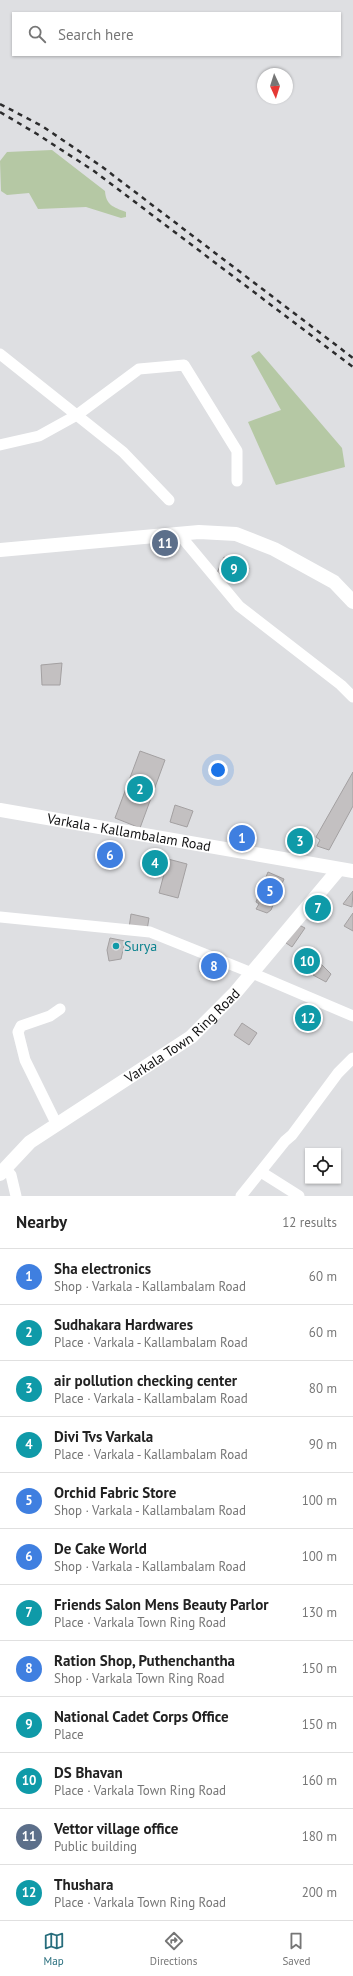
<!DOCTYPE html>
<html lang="en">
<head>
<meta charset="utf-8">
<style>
	:root { --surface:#fff; --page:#f6f6f6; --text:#222; --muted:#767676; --line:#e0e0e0; --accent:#276d7c }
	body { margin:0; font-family:"PT Sans",sans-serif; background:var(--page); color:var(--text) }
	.controls { position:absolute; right:12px; bottom:12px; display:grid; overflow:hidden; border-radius:0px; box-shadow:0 1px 3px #0004 }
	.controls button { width:36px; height:36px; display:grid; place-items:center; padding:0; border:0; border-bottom:1px solid var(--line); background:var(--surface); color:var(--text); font:20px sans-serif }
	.compass { position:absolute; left:257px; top:68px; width:36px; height:36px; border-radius:50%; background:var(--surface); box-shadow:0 1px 3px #0004; rotate:176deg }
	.you { position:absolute; left:218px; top:770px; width:14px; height:14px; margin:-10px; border:3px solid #fff; border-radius:50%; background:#1a73e8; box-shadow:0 0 0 6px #1a73e833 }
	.badge { display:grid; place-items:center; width:26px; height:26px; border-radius:50%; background:var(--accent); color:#fff; font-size:13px; font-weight:700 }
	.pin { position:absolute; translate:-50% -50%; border:2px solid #fff; box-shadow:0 1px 4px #0006 }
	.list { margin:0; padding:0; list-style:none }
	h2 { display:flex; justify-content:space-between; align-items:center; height:52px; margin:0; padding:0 16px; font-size:17px }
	h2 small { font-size:13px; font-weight:400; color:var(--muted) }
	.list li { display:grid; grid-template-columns:26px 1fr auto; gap:12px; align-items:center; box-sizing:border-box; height:56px; padding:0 16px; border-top:1px solid var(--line) }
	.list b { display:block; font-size:15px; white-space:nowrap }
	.list p { margin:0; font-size:13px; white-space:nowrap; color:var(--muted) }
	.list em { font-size:13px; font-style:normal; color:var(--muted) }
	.icon { flex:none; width:22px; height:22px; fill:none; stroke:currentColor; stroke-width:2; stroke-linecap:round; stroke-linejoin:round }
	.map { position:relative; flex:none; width:353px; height:1196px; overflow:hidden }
	.search { position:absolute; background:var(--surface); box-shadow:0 1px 3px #0004; left:12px; right:12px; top:12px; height:44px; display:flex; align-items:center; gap:10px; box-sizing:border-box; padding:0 14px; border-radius:0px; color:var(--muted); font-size:15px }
	.sheet { height:724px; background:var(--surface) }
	nav { display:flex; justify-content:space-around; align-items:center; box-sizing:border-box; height:56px; border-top:1px solid var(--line); background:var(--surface); font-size:11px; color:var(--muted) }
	nav a { display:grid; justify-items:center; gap:2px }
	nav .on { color:var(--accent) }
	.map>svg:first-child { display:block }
</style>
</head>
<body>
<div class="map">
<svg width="353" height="1196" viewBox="0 0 353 1196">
	<rect width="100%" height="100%" fill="#dedfe2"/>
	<g fill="#b5c8a4">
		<path d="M52,150L105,191C106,205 113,207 126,212V217L121,218L86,207L38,209L29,193L7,195L1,191L0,161L7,152Z"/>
		<path d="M259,351L342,448L345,467L276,485L248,422L281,410L251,356Z"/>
	</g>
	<g fill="#c3c0c1" stroke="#a3a0a1">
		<path d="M171,540V546L161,547V541Z"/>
		<path d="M224,557L249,568L246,574L236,570L231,582L216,575Z"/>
		<path d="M62,663L60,685H42L41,665Z"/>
		<path d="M140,751L165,760L140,828L115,818Z"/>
		<path d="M353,772V806L329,850L317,846L320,840L316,837Z"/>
		<path d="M175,805L193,811L187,827L170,822Z"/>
		<path d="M234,834L251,837L250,843L232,840Z"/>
		<path d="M296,835L308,837L304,848L292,845Z"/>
		<path d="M107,845L117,848L112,865L102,862Z"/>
		<path d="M149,856L164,860L162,870L146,865Z"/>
		<path d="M168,859L187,864L178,898L159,893Z"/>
		<path d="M268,872L284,879L271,910L267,913L256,909L259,904L256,902Z"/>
		<path d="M353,891L352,907L343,904Z"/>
		<path d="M319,902L325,907L318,915L312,910Z"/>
		<path d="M353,913V931L344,926Z"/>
		<path d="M131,914L149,918L147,930L129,928Z"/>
		<path d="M299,925L305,928L292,947L286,943Z"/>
		<path d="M110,938L125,941L121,959L109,961L107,950Z"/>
		<path d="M305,952L317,961L309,971L297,962Z"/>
		<path d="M212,953L229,960L215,980L200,972Z"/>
		<path d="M320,963L331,974L326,982L313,975Z"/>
		<path d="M304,1007L319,1014L312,1029L297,1021Z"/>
		<path d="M242,1023L257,1033L249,1045L234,1035Z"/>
	</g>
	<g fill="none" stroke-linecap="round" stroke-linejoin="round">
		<g stroke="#fff" stroke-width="11">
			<path d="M0,354L123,452L169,500"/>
			<path d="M0,445L39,436L77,415L139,369L184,365L237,451V481"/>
			<path d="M179,534L239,606L341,685L353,697"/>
			<path d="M0,917L150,932L252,973L353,1016"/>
			<path d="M57,1125L25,1060L18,1032L21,1026L50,1016L60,1009"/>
			<path d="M5,1168L11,1175L16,1196"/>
			<path d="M261,1172L299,1196"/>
			<path d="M241,1196L285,1141L292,1135L338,1073L353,1058"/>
		</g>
		<g stroke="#fff" stroke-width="14">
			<path d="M0,550L199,532L236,534L274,549L334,582L353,602"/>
			<path id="s1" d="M0,810L353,871"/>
			<path id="s2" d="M0,1174L30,1142L191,1037L235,993L339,869"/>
		</g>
		<g stroke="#2c2c2d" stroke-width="2.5" stroke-dasharray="5 5" stroke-linecap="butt">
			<path d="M0,104L42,126L101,166L353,358"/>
			<path d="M0,112L37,134L94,171L353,367"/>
		</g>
	</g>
	<circle fill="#0f9aa8" stroke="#dedfe2" stroke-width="1.5" cx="116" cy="946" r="4"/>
	<g text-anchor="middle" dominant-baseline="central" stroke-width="4" stroke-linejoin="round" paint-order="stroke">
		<g font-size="14" fill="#111112" stroke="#dedfe2">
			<text stroke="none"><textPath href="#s1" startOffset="131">Varkala - Kallambalam Road</textPath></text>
			<text stroke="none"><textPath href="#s2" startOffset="230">Varkala Town Ring Road</textPath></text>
		</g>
		<g font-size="14" fill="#0d838f" stroke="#dedfe2" text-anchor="start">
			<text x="124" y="946">Surya</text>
		</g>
	</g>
</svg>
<div class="controls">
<button><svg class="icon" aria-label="locate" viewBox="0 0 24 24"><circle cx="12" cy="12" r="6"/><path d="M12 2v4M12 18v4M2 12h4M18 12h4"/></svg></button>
</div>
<svg class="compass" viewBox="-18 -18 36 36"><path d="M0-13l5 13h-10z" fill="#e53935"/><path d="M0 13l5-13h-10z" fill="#767676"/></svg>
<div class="you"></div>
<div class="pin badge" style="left:242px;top:838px;background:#3f7fe0">1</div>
<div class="pin badge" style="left:140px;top:789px;background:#0f9aa8">2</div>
<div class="pin badge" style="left:300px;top:841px;background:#0f9aa8">3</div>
<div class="pin badge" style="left:155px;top:863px;background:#0f9aa8">4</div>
<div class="pin badge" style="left:270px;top:891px;background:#3f7fe0">5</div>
<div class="pin badge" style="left:110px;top:855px;background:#3f7fe0">6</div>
<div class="pin badge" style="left:318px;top:908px;background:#0f9aa8">7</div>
<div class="pin badge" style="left:214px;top:966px;background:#3f7fe0">8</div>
<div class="pin badge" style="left:234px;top:569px;background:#0f9aa8">9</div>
<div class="pin badge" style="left:307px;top:961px;background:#0f9aa8">10</div>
<div class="pin badge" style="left:165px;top:543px;background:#5c6f8a">11</div>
<div class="pin badge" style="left:308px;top:1018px;background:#0f9aa8">12</div>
<div class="search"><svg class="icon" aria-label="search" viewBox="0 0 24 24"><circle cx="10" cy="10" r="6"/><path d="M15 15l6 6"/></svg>Search here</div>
</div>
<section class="sheet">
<h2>Nearby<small>12 results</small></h2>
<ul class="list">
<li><span class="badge" style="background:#3f7fe0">1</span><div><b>Sha electronics</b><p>Shop · Varkala - Kallambalam Road</p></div><em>60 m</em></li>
<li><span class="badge" style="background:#0f9aa8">2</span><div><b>Sudhakara Hardwares</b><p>Place · Varkala - Kallambalam Road</p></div><em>60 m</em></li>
<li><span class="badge" style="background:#0f9aa8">3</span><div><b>air pollution checking center</b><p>Place · Varkala - Kallambalam Road</p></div><em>80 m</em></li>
<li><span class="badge" style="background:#0f9aa8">4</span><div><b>Divi Tvs Varkala</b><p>Place · Varkala - Kallambalam Road</p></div><em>90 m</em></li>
<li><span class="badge" style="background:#3f7fe0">5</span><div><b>Orchid Fabric Store</b><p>Shop · Varkala - Kallambalam Road</p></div><em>100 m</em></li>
<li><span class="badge" style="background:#3f7fe0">6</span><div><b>De Cake World</b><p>Shop · Varkala - Kallambalam Road</p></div><em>100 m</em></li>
<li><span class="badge" style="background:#0f9aa8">7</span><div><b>Friends Salon Mens Beauty Parlor</b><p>Place · Varkala Town Ring Road</p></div><em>130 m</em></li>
<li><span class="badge" style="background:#3f7fe0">8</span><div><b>Ration Shop, Puthenchantha</b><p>Shop · Varkala Town Ring Road</p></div><em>150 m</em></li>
<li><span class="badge" style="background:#0f9aa8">9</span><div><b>National Cadet Corps Office</b><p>Place</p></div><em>150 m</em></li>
<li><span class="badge" style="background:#0f9aa8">10</span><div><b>DS Bhavan</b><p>Place · Varkala Town Ring Road</p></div><em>160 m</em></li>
<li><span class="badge" style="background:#5c6f8a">11</span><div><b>Vettor village office</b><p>Public building</p></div><em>180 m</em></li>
<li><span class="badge" style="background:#0f9aa8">12</span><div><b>Thushara</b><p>Place · Varkala Town Ring Road</p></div><em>200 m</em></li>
</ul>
</section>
<nav>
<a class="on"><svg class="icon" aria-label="map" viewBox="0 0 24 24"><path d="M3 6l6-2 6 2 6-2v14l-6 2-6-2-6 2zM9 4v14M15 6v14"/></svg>Map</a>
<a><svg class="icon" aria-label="directions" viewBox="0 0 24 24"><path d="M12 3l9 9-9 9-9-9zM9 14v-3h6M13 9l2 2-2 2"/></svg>Directions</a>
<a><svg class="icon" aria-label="saved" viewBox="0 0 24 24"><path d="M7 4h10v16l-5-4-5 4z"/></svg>Saved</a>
</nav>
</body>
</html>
